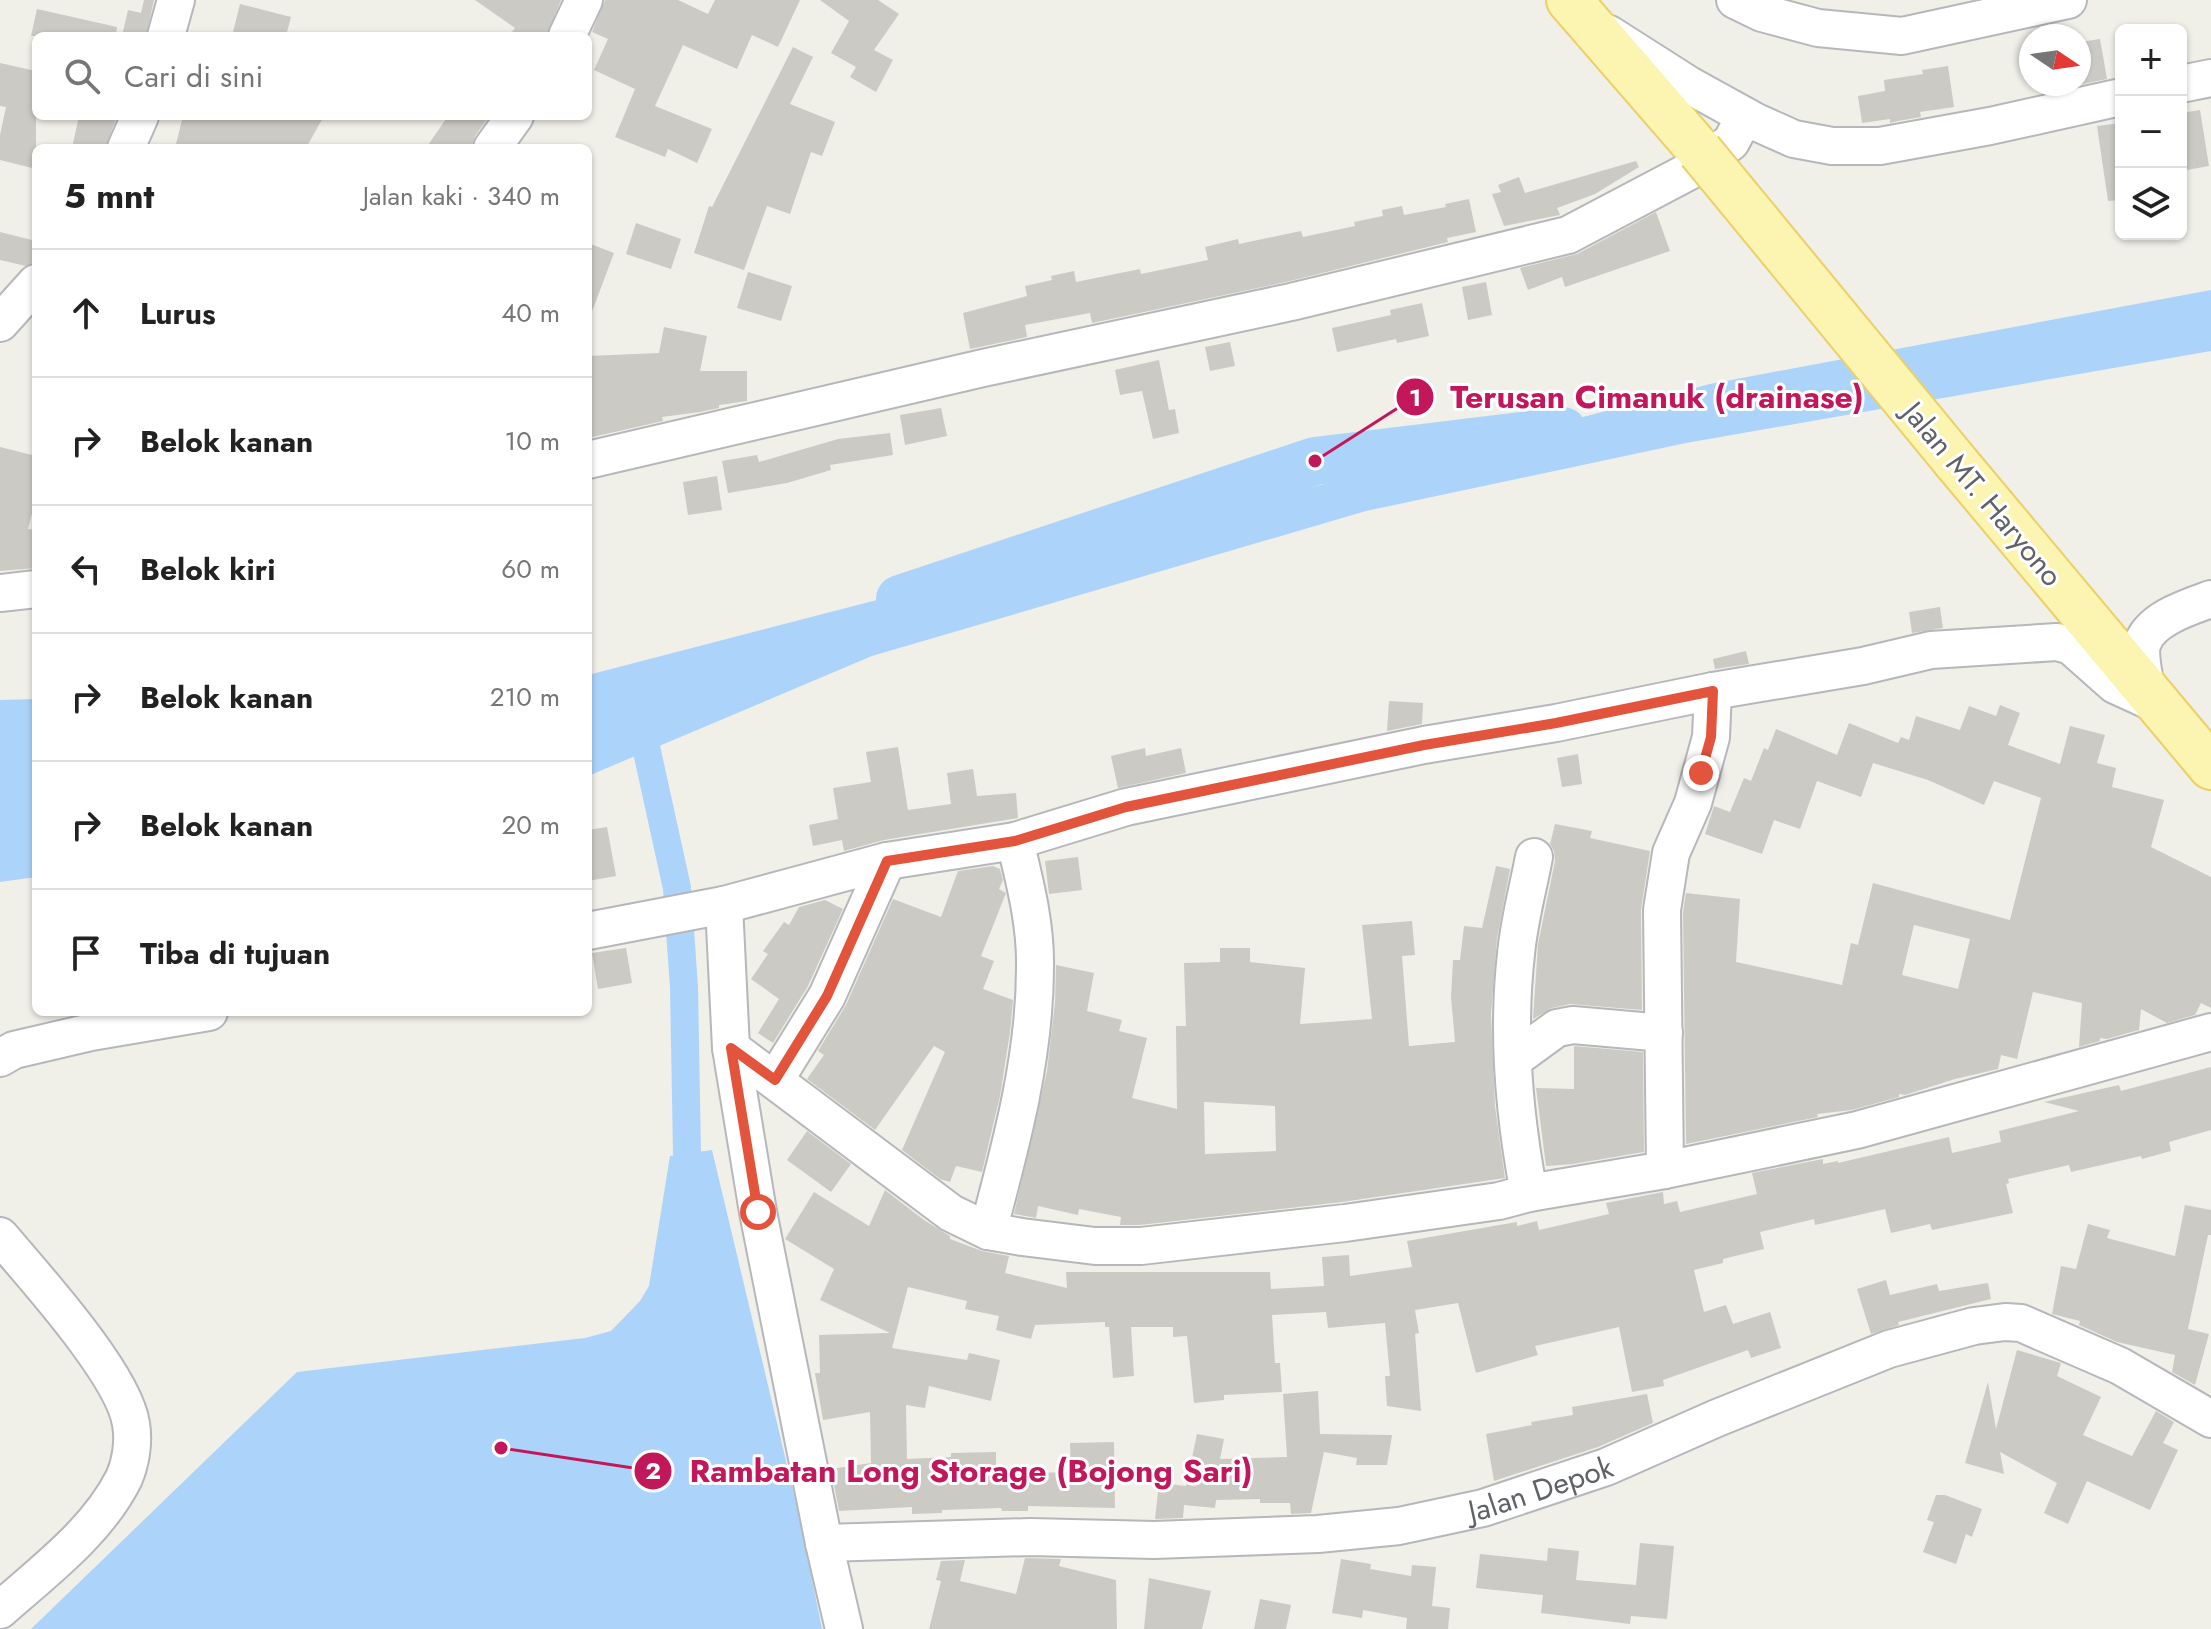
<!DOCTYPE html>
<html lang="id">
<head>
<meta charset="utf-8">
<style>
	:root { --surface:#fff; --page:#f2f2f2; --text:#222; --muted:#767676; --line:#e0e0e0 }
	body { margin:0; font-family:Jost,sans-serif; background:var(--page); color:var(--text) }
	.controls { position:absolute; right:24px; top:24px; display:grid; overflow:hidden; border-radius:12px; box-shadow:0 2px 6px #0004 }
	.controls button { width:72px; height:72px; display:grid; place-items:center; padding:0; border:0; border-bottom:2px solid var(--line); background:var(--surface); color:var(--text); font:40px sans-serif }
	.compass { position:absolute; left:2019px; top:24px; width:72px; height:72px; border-radius:50%; background:var(--surface); box-shadow:0 2px 6px #0004; rotate:103deg }
	.stop { position:absolute; width:24px; height:24px; margin:-18px; border:6px solid #e2543c; border-radius:50%; background:#fff }
	.stop.end { background:#e2543c; border-color:#fff; box-shadow:0 2px 8px #0008 }
	.list { margin:0; padding:0; list-style:none }
	h2 { display:flex; justify-content:space-between; align-items:center; height:104px; margin:0; padding:0 32px; font-size:34px }
	h2 small { font-size:26px; font-weight:400; color:var(--muted) }
	.list li { display:grid; grid-template-columns:52px 1fr auto; gap:24px; align-items:center; box-sizing:border-box; height:128px; padding:0 32px; border-top:2px solid var(--line) }
	.list b { display:block; font-size:30px; white-space:nowrap }
	.list em { font-size:26px; font-style:normal; color:var(--muted) }
	.icon { flex:none; width:44px; height:44px; fill:none; stroke:currentColor; stroke-width:2; stroke-linecap:round; stroke-linejoin:round }
	.map { position:relative; flex:none; width:2211px; height:1629px; overflow:hidden }
	.search { position:absolute; background:var(--surface); box-shadow:0 2px 6px #0004; left:32px; top:32px; width:560px; height:88px; display:flex; align-items:center; gap:20px; box-sizing:border-box; padding:0 28px; border-radius:12px; color:var(--muted); font-size:30px }
	.panel { position:absolute; background:var(--surface); box-shadow:0 2px 6px #0004; left:32px; top:144px; width:560px; height:872px; border-radius:12px }
	.map>svg:first-child { display:block }
</style>
</head>
<body>
<div class="map">
<svg width="2211" height="1629" viewBox="0 0 2211 1629">
	<rect width="100%" height="100%" fill="#f0efe8"/>
	<g fill="#acd4fb">
		<path d="M2211,290V351L1686,443L1366,511L872,656L588,776V675L1710,384Z"/>
		<path d="M36,699V877L0,882V700Z"/>
		<path d="M712,1150L801,1524L822,1629H31L297,1372L585,1338L611,1331L640,1301L649,1286L670,1156Z"/>
	</g>
	<g fill="none" stroke-linecap="round" stroke-linejoin="round">
		<path stroke="#acd4fb" stroke-width="28" d="M639,715L677,888L684,987L687,1153"/>
		<path stroke="#acd4fb" stroke-width="48" d="M900,599L1315,461L1563,431"/>
	</g>
	<g fill="#cccac4" fill-rule="evenodd">
		<path d="M144,0H154L146,36H122L128,10L141,13Z"/>
		<path d="M475,0H561L546,36H509L515,28Z"/>
		<path d="M605,0H678L708,14L715,0H800L778,47L752,35L737,69L683,45L655,106L712,129L697,163L668,149L665,157L615,137L635,89L594,70L608,39L592,32Z"/>
		<path d="M820,0H878L899,14L874,50L893,60L876,92L850,77L856,67L831,53L849,21Z"/>
		<path d="M240,4L291,17L286,36H232Z"/>
		<path d="M37,9L117,27L116,36H31Z"/>
		<path d="M2100,39L2107,79L2041,93L2040,84H2079V62L2083,61L2080,42Z"/>
		<path d="M793,47L813,57L790,104L835,122L822,156L811,152L790,214L767,206L744,270L694,253L709,206L712,207Z"/>
		<path d="M0,63L36,71V169L0,160V135L6,107L0,106Z"/>
		<path d="M1948,66L1954,107L1920,112L1921,117L1898,121L1890,123V119L1862,123L1858,96L1885,91L1884,80L1923,74L1922,70Z"/>
		<path d="M2200,110L2209,166L2181,171V113Z"/>
		<path d="M79,116H117L105,148H72Z"/>
		<path d="M183,116H324L306,148H175Z"/>
		<path d="M448,116H489L475,136L471,148H426Z"/>
		<path d="M2121,123V200L2108,201L2097,126Z"/>
		<path d="M1636,161L1639,167L1595,194L1557,208L1560,215L1504,226L1492,194L1501,192L1498,185L1519,177L1525,193Z"/>
		<path d="M1469,199L1476,232L1447,238L1448,242L1286,282L1092,323L1090,313L1025,325L1027,337L970,349L963,313L1027,296L1025,286L1052,280L1051,276L1074,271L1076,282L1140,269L1141,274L1208,260L1205,247L1238,239L1239,244L1301,231L1303,237L1355,226L1354,222L1383,216L1382,210L1402,206L1404,215L1446,207L1445,204Z"/>
		<path d="M1656,212L1670,251L1565,287L1562,277L1528,290L1520,268L1577,254Z"/>
		<path d="M636,223L681,239L671,269L626,254Z"/>
		<path d="M0,232L36,241L33,263L26,266L0,260Z"/>
		<path d="M588,243L614,253L590,317L588,316Z"/>
		<path d="M748,272L792,286L781,321L737,308Z"/>
		<path d="M1486,282L1492,315L1468,320L1462,287Z"/>
		<path d="M1422,303L1429,336L1397,343L1396,339L1337,352L1332,328L1391,315L1390,310Z"/>
		<path d="M664,327L707,336L700,371H747V401L719,405V408L700,412L662,417L663,421L588,438V356L659,353Z"/>
		<path d="M1230,342L1235,366L1210,371L1205,347Z"/>
		<path d="M1159,360L1169,410L1175,409L1179,433L1153,439L1142,391L1120,395L1115,370Z"/>
		<path d="M941,408L947,436L905,445L900,415Z"/>
		<path d="M890,433L893,455L830,465L831,470L787,483L728,493L722,461L757,455L759,462L838,439Z"/>
		<path d="M0,447L36,456V497L28,529L36,530V568L0,571Z"/>
		<path d="M717,476L722,510L688,515L683,482Z"/>
		<path d="M1940,607L1943,628L1912,633L1909,612Z"/>
		<path d="M1746,651L1749,664L1715,669L1713,659Z"/>
		<path d="M1389,701L1423,703L1422,724L1387,731Z"/>
		<path d="M2000,705L2020,713L2008,745L2060,764L2070,726L2105,735L2097,763L2116,768L2112,787L2164,800L2151,847L2211,877V1008L2201,1003L2195,1015L2167,1023L2141,1009L2139,1030L2107,1039L2100,1038V1041L2079,1047L2082,1003L2033,992L2017,1059L2001,1055L1998,1069L1955,1079L1905,1095L1899,1094V1097L1852,1110L1817,1114L1818,1117L1686,1144L1683,912L1686,893L1740,899L1736,962L1842,985L1851,943L1858,945L1873,883L2010,920L2041,798L1994,781L1984,805L1928,780L1873,763L1861,797L1817,781L1800,829L1774,820L1762,854L1705,834L1714,806L1730,812L1744,778L1751,781L1764,748L1768,750L1776,729L1837,755L1849,723L1898,743L1901,737L1909,740L1916,716L1960,730L1969,706L1996,716ZM1914,925L1970,939L1958,989L1902,975Z"/>
		<path d="M898,747L908,810L951,804L947,773L973,769L977,796L1016,793L1018,818L884,840L844,851L842,840L813,846L809,825L838,819L833,788L871,782L866,752Z"/>
		<path d="M1145,748L1146,756L1181,748L1186,773L1118,788L1111,756Z"/>
		<path d="M1578,754L1582,784L1562,787L1557,758Z"/>
		<path d="M1555,824L1592,831L1590,838L1650,851L1641,910L1642,1010L1570,1004L1552,1008L1533,1019L1538,944L1555,861L1554,851L1550,844Z"/>
		<path d="M607,827L616,876L588,881V830Z"/>
		<path d="M1078,857L1082,890L1049,894L1045,861Z"/>
		<path d="M993,866L1000,869L1003,880L999,889L1006,893L981,956L994,961L983,989L1013,1000L1010,1032L1000,1096L982,1172L956,1166L950,1182L940,1179L902,1150L945,1052L934,1046L875,1130L807,1079L824,1055L818,1051L846,1005L893,899L941,917L958,871Z"/>
		<path d="M1496,866L1510,869L1497,939L1491,1014L1495,1106L1505,1178L1342,1202L1140,1225H1120L1121,1217L1079,1209L1078,1215L1038,1206L1036,1218L1014,1214L1047,1071L1055,1003L1056,965L1094,973L1087,1011L1122,1020L1119,1031L1147,1038L1132,1098L1177,1109L1176,1026H1186L1184,963L1220,962V948H1250V962L1305,968L1300,1024L1372,1019L1362,925L1412,921L1415,955L1402,956L1409,1046L1455,1042L1451,997L1453,960H1460L1464,926L1482,928ZM1204,1102L1275,1106L1276,1151L1205,1154Z"/>
		<path d="M825,900L843,909L808,986L773,1043L758,1033L779,999L751,979L768,954L763,951L784,922L789,925L799,907Z"/>
		<path d="M626,948L632,983L598,989L592,953Z"/>
		<path d="M1574,1046L1643,1052L1644,1152L1573,1164L1546,1166L1536,1088L1574,1089Z"/>
		<path d="M2211,1067V1130L2169,1142L2171,1151L2142,1159L2141,1156L2071,1172L2069,1165L2008,1179L2009,1183L2006,1184L2013,1213L1932,1230L1930,1224L1891,1233L1885,1209L1815,1225L1814,1219L1760,1232L1764,1249L1723,1259V1263L1694,1270L1704,1312L1726,1305L1733,1324L1770,1312L1781,1348L1751,1358L1748,1350L1663,1380L1664,1386L1632,1392L1619,1327L1535,1346L1538,1355L1476,1373L1458,1303L1415,1310L1419,1333L1415,1334L1421,1411L1387,1406L1385,1376H1390L1385,1323L1328,1328L1326,1312L1272,1315L1275,1363H1280L1282,1392L1224,1395V1400L1194,1403L1187,1336L1173,1337V1327H1131L1134,1376L1113,1378L1109,1327H1105V1322L1035,1325L1031,1339L996,1330L999,1316L965,1309L967,1301L908,1287L892,1348L967,1360L969,1353L1000,1360L991,1401L929,1386L925,1408L906,1405L907,1459L951,1457V1453L996,1452V1474L1071,1472L1070,1443L1114,1442L1115,1508L1028,1506V1511H1002L1001,1508L942,1510V1513L912,1514V1507L839,1511L831,1469L871,1463L870,1412L823,1420L815,1373H820L819,1335L890,1333L820,1300L834,1269L785,1239L814,1192L869,1226L885,1190L924,1220L950,1236V1239L982,1251L1009,1256L1005,1273L1067,1288L1066,1272H1270L1271,1289L1324,1286L1322,1257L1349,1255L1350,1276L1412,1267L1407,1241L1517,1222V1226L1537,1221L1539,1230L1609,1214L1606,1203L1663,1192L1664,1204L1677,1201L1680,1212L1757,1194L1752,1173L1823,1159V1164L1838,1161V1163L1949,1137L1952,1153L2001,1142L1999,1131L2079,1111L2044,1102L2119,1085L2121,1091Z"/>
		<path d="M807,1131L851,1164L831,1192L787,1160Z"/>
		<path d="M2185,1205L2211,1210V1235H2208L2188,1329L2209,1334L2195,1385L2172,1372L2175,1355L2117,1342L2079,1325L2080,1321L2052,1314L2061,1266L2076,1269L2088,1224L2110,1230L2107,1238L2175,1256Z"/>
		<path d="M1886,1280L1890,1295L1937,1284L1939,1291L1988,1283L1991,1299L1898,1322L1899,1325L1871,1334L1857,1289Z"/>
		<path d="M2017,1350L2061,1363L2057,1376L2101,1397L2083,1435L2132,1456L2156,1411L2174,1422L2163,1443L2178,1450L2150,1510L2087,1481L2068,1524L2044,1513L2057,1483L2000,1452L2004,1474L1965,1463L1988,1382L1996,1429Z"/>
		<path d="M1318,1391L1320,1434L1392,1435L1387,1465H1356L1357,1458L1324,1452L1311,1513L1291,1514L1290,1503H1260V1499L1216,1500L1215,1508L1184,1505L1183,1518L1155,1519L1159,1483L1186,1486L1197,1434L1224,1439L1220,1459L1287,1457L1283,1394Z"/>
		<path d="M1647,1394L1653,1423L1598,1447L1494,1481L1486,1434L1532,1425L1531,1422L1573,1415L1572,1407Z"/>
		<path d="M1936,1495H1945L1982,1509L1972,1537L1966,1534L1956,1564L1923,1552L1934,1522L1927,1520Z"/>
		<path d="M1640,1543L1674,1546L1667,1619L1631,1616L1630,1624L1541,1613L1543,1595L1476,1588L1480,1554L1547,1561L1548,1548L1579,1551L1576,1580L1636,1585Z"/>
		<path d="M1025,1558L1061,1559L1059,1566L1116,1580L1117,1629H929L941,1581L936,1580L941,1561L965,1560L960,1581L1016,1594Z"/>
		<path d="M1341,1559L1371,1564L1370,1569L1411,1576L1412,1565L1436,1567L1432,1606L1450,1608L1448,1629H1406L1407,1618L1363,1610L1362,1618L1332,1613Z"/>
		<path d="M1149,1578L1211,1591L1202,1629H1144Z"/>
		<path d="M1260,1599L1291,1605L1286,1629H1254Z"/>
	</g>
	<g fill="none" stroke-linecap="round" stroke-linejoin="round">
		<defs>
			<g id="minor">
				<path d="M1735,0L1762,13L1818,28L1902,36L2068,0"/>
				<path d="M1609,34L1689,85L1756,122L1794,139L1832,146H1880L1990,126L2121,97"/>
				<path d="M166,36L176,0"/>
				<path d="M567,36L584,0"/>
				<path d="M2181,84L2211,78"/>
				<path d="M126,148L140,116"/>
				<path d="M492,148L515,116"/>
				<path d="M0,323L36,283"/>
				<path d="M588,460L983,368L1291,302L1568,235L1699,166L1731,142L1745,116"/>
				<path d="M0,593L36,589"/>
				<path d="M2146,690C2145,678 2139,657 2142,645C2149,619 2189,607 2211,599"/>
				<path d="M724,905L887,861L1015,841L1126,807L1424,745L1556,723L1713,691L1863,666L1931,650L2057,642L2071,646L2115,685L2150,701"/>
				<path d="M588,931L724,905L731,1048L758,1212L824,1543L844,1629"/>
				<path d="M731,1048L951,1213L988,1231L1022,1237L1095,1246H1141L1345,1223L1499,1201L1529,1193L1665,1170L1857,1130L2211,1032"/>
				<path d="M0,1058L14,1050L91,1032L209,1012"/>
				<path d="M1513,1060L1557,1028L1573,1025L1664,1033"/>
				<path d="M775,1080L827,996L887,861"/>
				<path d="M1665,1170L1662,910L1671,853L1693,803L1711,737L1713,691"/>
				<path d="M1529,1193C1514,1115 1507,1033 1516,954C1519,921 1528,889 1534,857"/>
				<path d="M988,1231C1011,1145 1035,1057 1035,968C1036,925 1025,883 1015,841"/>
				<path d="M0,1236C34,1276 124,1375 131,1424C134,1441 131,1462 124,1478C97,1532 44,1571 0,1610"/>
				<path id="s1" d="M824,1543L1030,1537L1154,1540L1318,1534L1399,1526L1483,1508L1606,1467L1717,1418L1889,1349L1974,1326L2005,1322L2021,1323L2120,1366L2211,1419"/>
			</g>
			<g id="major">
				<path d="M1569,0L1700,151"/>
				<path d="M1955,461L2211,767"/>
			</g>
		</defs>
		<use href="#minor" stroke="#b5b7bb" stroke-width="40"/>
		<use href="#major" stroke="#eccf65" stroke-width="48"/>
		<use href="#minor" stroke="#fff" stroke-width="36"/>
		<use href="#major" stroke="#fcf4b1" stroke-width="44"/>
		<defs>
			<path id="major-bridge" d="M1700,151L1955,461"/>
		</defs>
		<use href="#major-bridge" stroke="#eccf65" stroke-width="48" stroke-linecap="butt"/>
		<use href="#major-bridge" stroke="#fcf4b1" stroke-width="44"/>
	</g>
	<g fill="none" stroke-linecap="round" stroke-linejoin="round">
		<path stroke="#e2543c" stroke-width="10" d="M758,1212L731,1048L775,1080L827,996L887,861L1015,841L1126,807L1424,745L1556,723L1713,691L1711,737L1701,773"/>
	</g>
	<g text-anchor="middle" dominant-baseline="central" stroke-width="6" stroke-linejoin="round" paint-order="stroke">
		<g font-size="30" fill="#5f6267" stroke="#fff">
			<text transform="translate(1983 494) rotate(50)">Jalan MT. Haryono</text>
			<text stroke="none"><textPath href="#s1" startOffset="722">Jalan Depok</textPath></text>
		</g>
	</g>
	<path fill="none" stroke="#c2185b" stroke-width="3" d="M1315 461L1415 397M501 1448L653 1471"/>
	<g fill="#c2185b" stroke="#fff" stroke-width="3">
		<circle cx="1315" cy="461" r="8"/>
		<circle cx="501" cy="1448" r="8"/>
		<circle cx="1415" cy="397" r="20"/>
		<circle cx="653" cy="1471" r="20"/>
	</g>
	<g font-size="24" text-anchor="middle" font-weight="bold" fill="#fff">
		<text x="1415" y="406">1</text>
		<text x="653" y="1479">2</text>
	</g>
	<g font-size="32" text-anchor="middle" font-weight="bold" fill="#c2185b" stroke="#fff" stroke-width="6" stroke-linejoin="round" paint-order="stroke">
		<text x="1657" y="408">Terusan Cimanuk (drainase)</text>
		<text x="971" y="1482">Rambatan Long Storage (Bojong Sari)</text>
	</g>
</svg>
<div class="controls">
<button>+</button>
<button>−</button>
<button><svg class="icon" aria-label="layers" viewBox="0 0 24 24"><path d="M12 4l9 5-9 5-9-5zM3 14l9 5 9-5"/></svg></button>
</div>
<svg class="compass" viewBox="-18 -18 36 36"><path d="M0-13l5 13h-10z" fill="#e53935"/><path d="M0 13l5-13h-10z" fill="#767676"/></svg>
<div class="stop" style="left:758px;top:1212px"></div>
<div class="stop end" style="left:1701px;top:773px"></div>
<div class="search"><svg class="icon" aria-label="search" viewBox="0 0 24 24"><circle cx="10" cy="10" r="6"/><path d="M15 15l6 6"/></svg>Cari di sini</div>
<section class="panel">
<h2>5 mnt<small>Jalan kaki · 340 m</small></h2>
<ul class="list">
<li><svg class="icon" aria-label="ahead" viewBox="0 0 24 24"><path d="M12 20V5M6 11l6-6 6 6"/></svg><div><b>Lurus</b></div><em>40 m</em></li>
<li><svg class="icon" aria-label="right" viewBox="0 0 24 24"><path d="M7 20v-9h11M14 6l5 5-5 5"/></svg><div><b>Belok kanan</b></div><em>10 m</em></li>
<li><svg class="icon" aria-label="left" viewBox="0 0 24 24"><path d="M17 20v-9H6M10 6l-5 5 5 5"/></svg><div><b>Belok kiri</b></div><em>60 m</em></li>
<li><svg class="icon" aria-label="right" viewBox="0 0 24 24"><path d="M7 20v-9h11M14 6l5 5-5 5"/></svg><div><b>Belok kanan</b></div><em>210 m</em></li>
<li><svg class="icon" aria-label="right" viewBox="0 0 24 24"><path d="M7 20v-9h11M14 6l5 5-5 5"/></svg><div><b>Belok kanan</b></div><em>20 m</em></li>
<li><svg class="icon" aria-label="arrive" viewBox="0 0 24 24"><path d="M6 21V4h12l-3 4 3 4H6"/></svg><div><b>Tiba di tujuan</b></div></li>
</ul>
</section>
</div>
</body>
</html>
